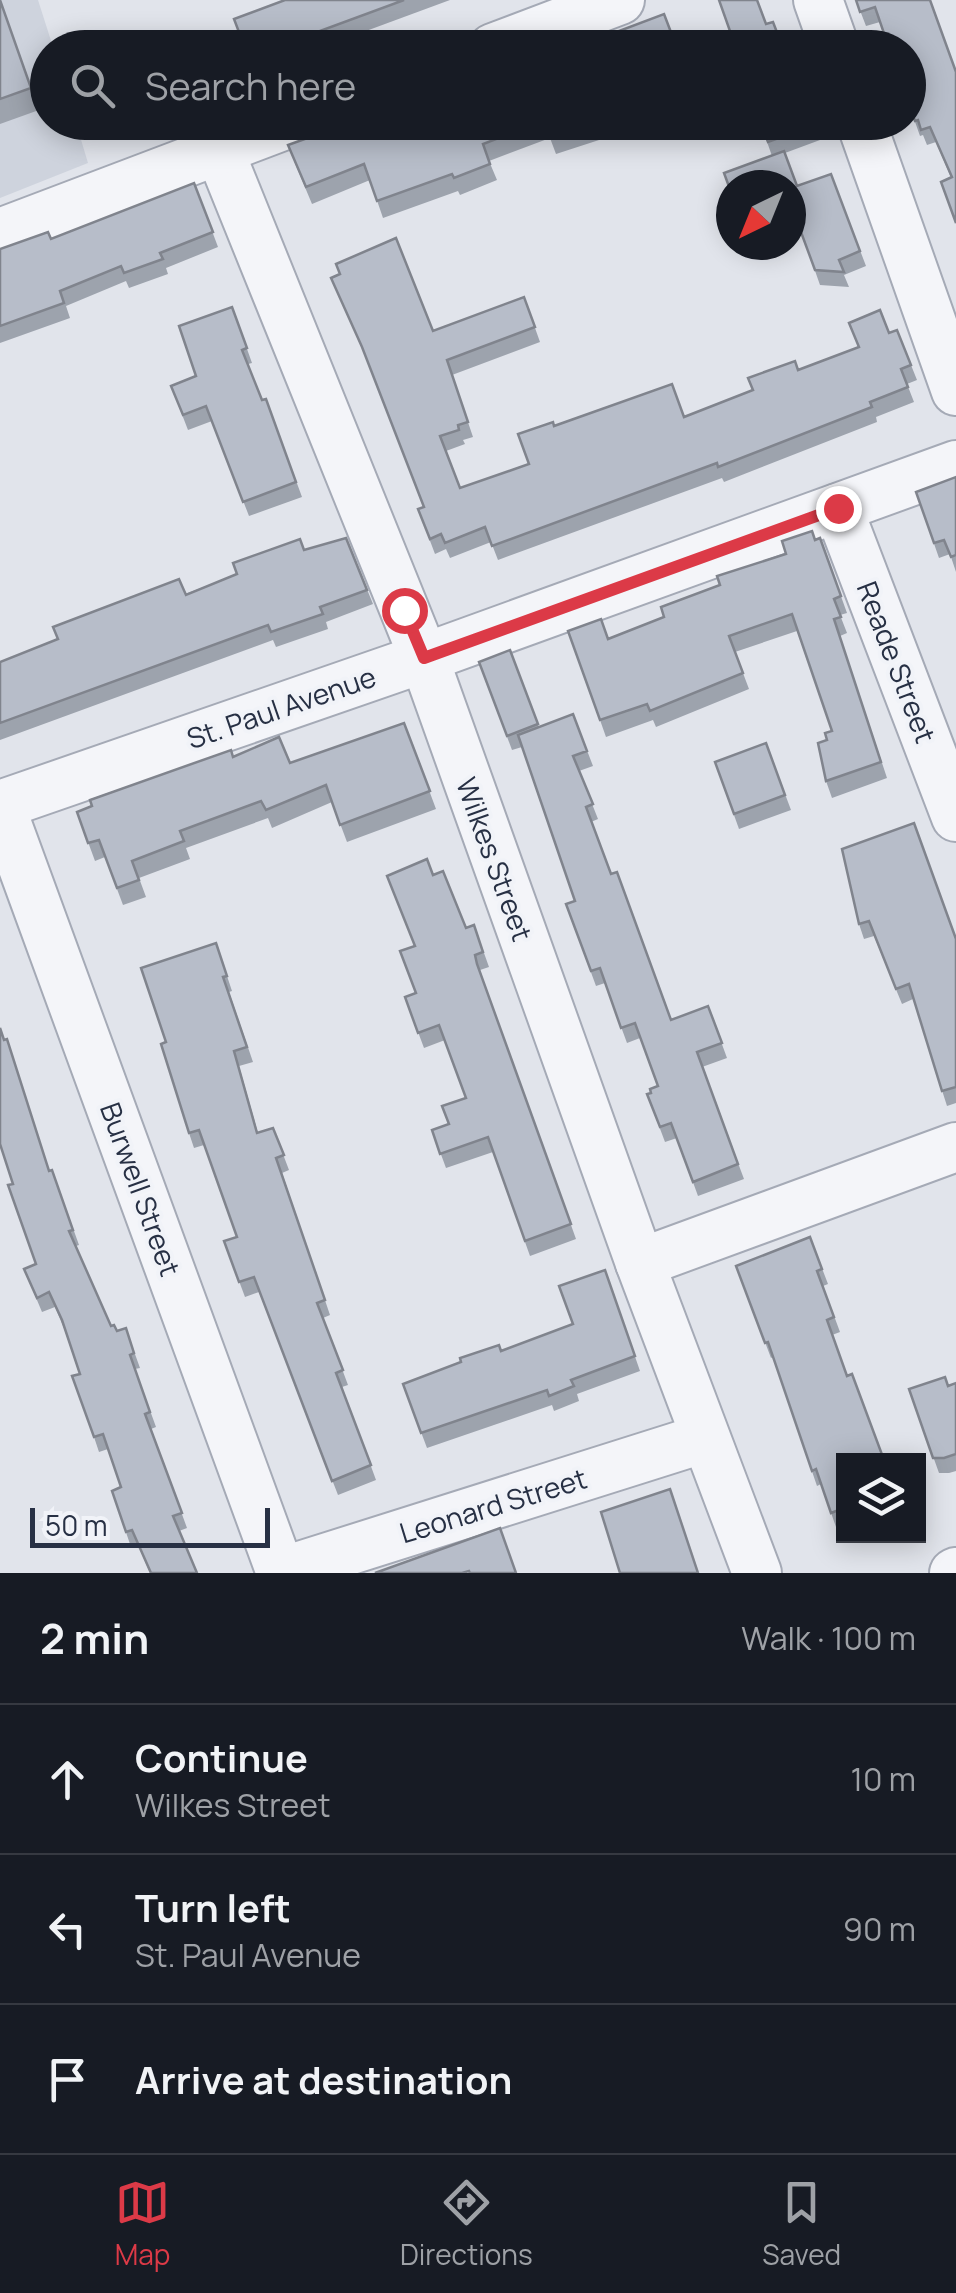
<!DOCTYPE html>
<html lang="en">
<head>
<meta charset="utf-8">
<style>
	:root { --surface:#171b24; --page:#20242c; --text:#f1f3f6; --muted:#9ea1a6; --line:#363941; --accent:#dc3a47 }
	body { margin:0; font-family:Manrope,sans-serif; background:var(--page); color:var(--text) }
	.controls { position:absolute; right:30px; bottom:30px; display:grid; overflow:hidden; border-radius:0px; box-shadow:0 5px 25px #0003 }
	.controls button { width:90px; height:90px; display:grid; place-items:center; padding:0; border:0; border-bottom:2px solid var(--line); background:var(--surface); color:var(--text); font:50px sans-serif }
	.compass { position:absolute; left:716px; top:170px; width:90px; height:90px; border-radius:50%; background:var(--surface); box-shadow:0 5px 25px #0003; rotate:223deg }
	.scale { position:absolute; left:30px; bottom:25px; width:240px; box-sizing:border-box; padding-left:10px; border:5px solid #273044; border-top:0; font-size:28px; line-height:35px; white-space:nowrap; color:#273044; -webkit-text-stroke:8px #f1f3f8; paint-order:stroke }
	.stop { position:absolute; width:30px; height:30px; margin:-22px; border:8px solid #dc3a47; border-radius:50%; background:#fff }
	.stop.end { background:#dc3a47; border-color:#fff; box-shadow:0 2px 10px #0008 }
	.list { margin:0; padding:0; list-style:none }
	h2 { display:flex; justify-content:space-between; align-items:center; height:130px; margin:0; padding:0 40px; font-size:42px }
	h2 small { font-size:32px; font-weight:400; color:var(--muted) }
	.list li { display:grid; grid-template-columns:65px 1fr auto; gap:30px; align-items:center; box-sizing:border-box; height:150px; padding:0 40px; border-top:2px solid var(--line) }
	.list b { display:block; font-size:38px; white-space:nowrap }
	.list p { margin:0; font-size:32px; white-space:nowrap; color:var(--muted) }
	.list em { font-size:32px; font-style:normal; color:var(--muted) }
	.icon { flex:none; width:55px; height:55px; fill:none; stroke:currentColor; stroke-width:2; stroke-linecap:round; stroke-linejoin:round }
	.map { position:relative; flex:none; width:956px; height:1573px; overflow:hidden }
	.search { position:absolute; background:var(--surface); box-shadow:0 5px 25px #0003; left:30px; right:30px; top:30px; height:110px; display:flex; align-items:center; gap:25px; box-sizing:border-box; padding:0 35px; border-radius:55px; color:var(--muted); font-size:38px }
	.sheet { height:580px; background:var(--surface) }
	nav { display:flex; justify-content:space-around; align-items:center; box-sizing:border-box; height:140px; border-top:2px solid var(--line); background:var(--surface); font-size:28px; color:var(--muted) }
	nav a { display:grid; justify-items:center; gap:5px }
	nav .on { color:var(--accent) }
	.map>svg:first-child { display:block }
</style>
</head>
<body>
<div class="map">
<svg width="956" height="1573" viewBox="0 0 956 1573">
	<rect width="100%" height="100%" fill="#e1e4eb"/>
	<path fill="#ced3dd" d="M0,0H38L53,47L48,48V122L76,123L88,163L0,198Z"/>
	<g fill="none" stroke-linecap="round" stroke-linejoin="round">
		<defs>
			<g id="minor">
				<path d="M818,0L835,48"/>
				<path d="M493,48L620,0"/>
				<path d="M861,122L956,391"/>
				<path d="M219,150L424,658L640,1263L757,1573"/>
				<path d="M0,233L293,122"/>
				<path d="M838,508L956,817"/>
				<path d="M0,805L424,658L956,465"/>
				<path d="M0,805L281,1573"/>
				<path d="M640,1263L956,1147"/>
				<path d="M281,1572L705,1438"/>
				<path d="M954,1573L956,1572"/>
			</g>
		</defs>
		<use href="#minor" stroke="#a5aab6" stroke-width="52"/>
		<use href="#minor" stroke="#f4f5f9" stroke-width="48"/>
	</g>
	<g fill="#9da3ad">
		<path d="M0,0L39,110L0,124Z"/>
		<path d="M285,0H450L320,48H244Z"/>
		<path d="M856,0H930L956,72L951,178L936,142L927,145L923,135L920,136L880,22L866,26Z"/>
		<path d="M108,122H133L111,131Z"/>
		<path d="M352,122H634L636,128L556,154L550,138L489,161L497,180L460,195L458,191L383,218L370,180L312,204L294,161Z"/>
		<path d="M760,122H814L820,140L785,153L797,186L831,174L866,266L844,275L849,287L820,285L800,228L791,231V185L772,156Z"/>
		<path d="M194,183L218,247L166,268L168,274L129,288L126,281L66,306L70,318L0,343V249L51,239Z"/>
		<path d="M331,278L433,331L524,297L540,342L452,375L473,437L463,440L465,444L446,451L460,488L529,464L554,426L684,417L753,390L798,370L859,348L889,333L911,365L917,380L907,384L914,402L876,417L877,422L724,482L722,478L498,560L491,542L450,558L446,549L435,554L418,509L424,507L368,362Z"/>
		<path d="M232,307L252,363L248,364L262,400L266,399L302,497L249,516L212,421L188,430L171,386L196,376Z"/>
		<path d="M956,477V572L950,554L939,558L916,492Z"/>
		<path d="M346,538L373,604L326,622L328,629L276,647L273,640L0,740V662L304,550Z"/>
		<path d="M820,538L847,613L840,615L847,633L840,636L887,778L832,798L826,781L827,740L832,731L797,631L735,652L749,689L656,727L653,720L606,737L600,720L608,639L664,617L720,585Z"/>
		<path d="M510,650L539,727L573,714L593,766L579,771L598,819L591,822L611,874L671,1020L708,1006L727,1058L702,1067L744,1179L698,1196L677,1138L665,1142L647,1094L651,1093L658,1086L640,1038L627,1043L605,983L596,986L566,904L575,901L522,747L512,750L479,662Z"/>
		<path d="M404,723L436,809L347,842L332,802L272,828L268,818L186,848L190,859L139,878L146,897L123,905L105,857L95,861L77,812L233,757L290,763Z"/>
		<path d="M766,743L791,810L739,829L715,762Z"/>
		<path d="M842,849L956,939V1103L947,1106L913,999L902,1004L874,936L864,939L859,924Z"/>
		<path d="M433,875L466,928L474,925L489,967L480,970L483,979L576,1239L530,1256L493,1152L446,1168L432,1130L449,1124L466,1098L445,1040L424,1048L405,997L416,993L414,946Z"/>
		<path d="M216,943L232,991L229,992L253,1062L239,1066L258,1133L273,1128L289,1170L282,1173L330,1315L323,1318L348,1385L342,1387L376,1480L338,1495L259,1292L245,1297L224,1241L237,1237L204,1145L194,1148L189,1133L166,1042Z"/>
		<path d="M52,1170L79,1245L76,1246L111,1326L131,1343L140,1368L135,1369L156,1427L151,1429L187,1528L179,1531L197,1573H150L138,1545L131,1547L112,1491L121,1487L108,1449L99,1452L94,1437L80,1374L66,1333L55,1307L42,1312L24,1269L36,1264L13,1184Z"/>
		<path d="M810,1237L828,1284L823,1286L840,1332L832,1335L844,1460V1525L836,1527L821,1484L817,1486L773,1357L771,1358L736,1266Z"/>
		<path d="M605,1270L640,1371L577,1394L579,1401L554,1411L552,1405L427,1448L403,1384L501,1351L573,1324Z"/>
		<path d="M956,1383V1471L949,1473H939L909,1389L948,1386Z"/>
	</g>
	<g fill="#b7bdc9" stroke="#80848d" stroke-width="2.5">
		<path d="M0,0L31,88L0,99Z"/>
		<path d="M285,0H404L274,48H245L234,19Z"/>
		<path d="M719,0H757L766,24L773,22L783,48H736Z"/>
		<path d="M856,0H930L956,72V223L941,182L952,177L930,127L921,130L918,120L915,121L908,103V48H889L875,7L860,12Z"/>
		<path d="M664,14L677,48H574Z"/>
		<path d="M352,122H541L483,144L490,164L454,178L452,174L377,201L364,164L306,187L288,145Z"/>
		<path d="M544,122H595L550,137Z"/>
		<path d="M760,122H814L815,125L768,142Z"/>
		<path d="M784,151L797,186L831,174L860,251L839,260L844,272L815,270L794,213L791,214V185H731V192L724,173Z"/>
		<path d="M194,183L213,232L160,253L163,259L124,273L121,266L60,291L64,303L0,326V249L48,232L51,239Z"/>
		<path d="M396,238L433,331L524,297L535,327L447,360L468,422L458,425L459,430L440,436L460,488L529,464L518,434L553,422L554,426L672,384L684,417L753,390L748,378L795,361L798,370L859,347L849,323L880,310L889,333L897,330L911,365L901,369L908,387L870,402L872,407L718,467L717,463L492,546L485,527L445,543L441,534L430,539L418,509L424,507L362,347L331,278L340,274L336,264Z"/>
		<path d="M232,307L247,348L242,350L262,400L266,399L296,482L243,502L206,406L183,415L171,386L196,376L179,326Z"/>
		<path d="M956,477V555L951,557L944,540L934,543L916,492Z"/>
		<path d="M812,531L815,540L820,538L841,596L834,599L841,617L834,619L881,762L826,781L818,743L827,740L825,733L832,731L792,614L729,636L743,673L650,711L647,704L600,720L568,631L601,619L608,639L664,617L661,607L720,585L717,576L786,554L782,541Z"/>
		<path d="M346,538L367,590L320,607L323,614L271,632L268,625L0,723V662L58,639L53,627L179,579L186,595L237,574L233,563L300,539L304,550Z"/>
		<path d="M510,650L538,724L507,736L479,662Z"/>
		<path d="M573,714L587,751L573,756L593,804L586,807L611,874L617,872L671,1020L708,1006L722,1043L697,1052L738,1164L693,1182L671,1123L660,1127L647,1094L651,1093L650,1089L658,1086L635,1023L621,1028L600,968L591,971L566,904L575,901L518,735Z"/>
		<path d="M404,723L430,791L340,825L326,785L266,810L261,801L180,831L184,841L132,861L139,880L117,888L99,840L88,843L77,812L92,806L90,800L231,750L233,757L279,737L290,763Z"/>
		<path d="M766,743L785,795L734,814L715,762Z"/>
		<path d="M914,823L956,939V1087L942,1091L909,984L896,989L869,921L859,924L842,849Z"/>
		<path d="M427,859L433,875L443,871L466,928L474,925L483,952L475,955L477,964L571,1224L525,1241L488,1137L440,1154L432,1130L449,1124L442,1106L466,1098L439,1025L418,1033L405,997L416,993L400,951L415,946L387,876Z"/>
		<path d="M216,943L227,976L223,977L247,1047L234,1051L257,1133L273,1128L284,1155L276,1158L325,1300L317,1303L343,1370L336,1373L371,1465L332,1481L254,1277L239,1282L224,1241L237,1237L199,1130L189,1133L161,1044L166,1042L141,968Z"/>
		<path d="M0,1028L4,1040L7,1039L49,1171L52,1170L73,1230L69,1231L111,1326L114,1325L117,1331L126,1328L134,1353L130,1355L150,1412L145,1414L182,1513L173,1516L197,1573H151L132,1530L126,1532L112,1491L121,1487L103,1434L94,1437L72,1376L80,1374L62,1320L49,1292L37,1298L24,1269L36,1264L8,1185L13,1184L0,1144Z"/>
		<path d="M810,1237L822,1269L817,1271L834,1317L827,1320L847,1376L852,1374L884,1460H844V1508L831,1513L816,1469L812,1471L768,1342L765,1343L736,1266Z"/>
		<path d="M605,1270L635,1356L571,1380L574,1386L549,1396L547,1390L421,1433L403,1384L461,1362L460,1358L499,1345L501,1351L573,1324L559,1286Z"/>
		<path d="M945,1377L948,1386L956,1383V1454L944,1458H933L909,1389Z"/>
		<path d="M670,1489L698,1573H620L601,1512Z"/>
		<path d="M500,1528L516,1573H470L469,1571L462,1573H375Z"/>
	</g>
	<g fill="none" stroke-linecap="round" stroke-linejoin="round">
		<path stroke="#dc3a47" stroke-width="12" d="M404,610L424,658L838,508"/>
	</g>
	<g text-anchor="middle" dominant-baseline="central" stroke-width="8" stroke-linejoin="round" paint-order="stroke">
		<g font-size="28" fill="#273044" stroke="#f1f3f8">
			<text transform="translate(897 662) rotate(69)">Reade Street</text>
			<text transform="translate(281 707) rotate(-19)">St. Paul Avenue</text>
			<text transform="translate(495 859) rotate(70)">Wilkes Street</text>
			<text transform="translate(141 1189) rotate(70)">Burwell Street</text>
			<text transform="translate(493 1505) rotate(-17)">Leonard Street</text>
		</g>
	</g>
</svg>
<div class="controls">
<button><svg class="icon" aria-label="layers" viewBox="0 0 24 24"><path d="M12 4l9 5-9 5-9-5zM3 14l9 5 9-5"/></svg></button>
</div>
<svg class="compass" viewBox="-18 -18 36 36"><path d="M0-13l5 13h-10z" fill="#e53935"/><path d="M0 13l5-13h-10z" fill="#9ea1a6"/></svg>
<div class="scale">50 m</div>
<div class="stop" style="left:404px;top:610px"></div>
<div class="stop end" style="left:838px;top:508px"></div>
<div class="search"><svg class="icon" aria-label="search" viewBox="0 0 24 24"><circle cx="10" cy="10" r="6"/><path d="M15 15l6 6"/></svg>Search here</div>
</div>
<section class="sheet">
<h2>2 min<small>Walk · 100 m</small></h2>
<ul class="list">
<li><svg class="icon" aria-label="ahead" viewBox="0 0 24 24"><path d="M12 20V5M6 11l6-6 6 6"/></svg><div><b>Continue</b><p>Wilkes Street</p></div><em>10 m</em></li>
<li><svg class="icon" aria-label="left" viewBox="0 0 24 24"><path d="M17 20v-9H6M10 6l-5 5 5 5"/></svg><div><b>Turn left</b><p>St. Paul Avenue</p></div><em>90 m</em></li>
<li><svg class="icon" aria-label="arrive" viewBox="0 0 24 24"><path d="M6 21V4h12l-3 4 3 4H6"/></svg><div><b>Arrive at destination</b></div></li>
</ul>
</section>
<nav>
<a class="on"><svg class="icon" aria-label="map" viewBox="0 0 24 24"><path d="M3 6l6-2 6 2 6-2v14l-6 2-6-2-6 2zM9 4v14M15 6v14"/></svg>Map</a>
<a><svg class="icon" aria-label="directions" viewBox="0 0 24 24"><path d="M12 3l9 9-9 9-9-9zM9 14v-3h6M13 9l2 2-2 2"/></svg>Directions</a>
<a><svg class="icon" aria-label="saved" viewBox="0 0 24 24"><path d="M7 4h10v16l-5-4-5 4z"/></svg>Saved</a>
</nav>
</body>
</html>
